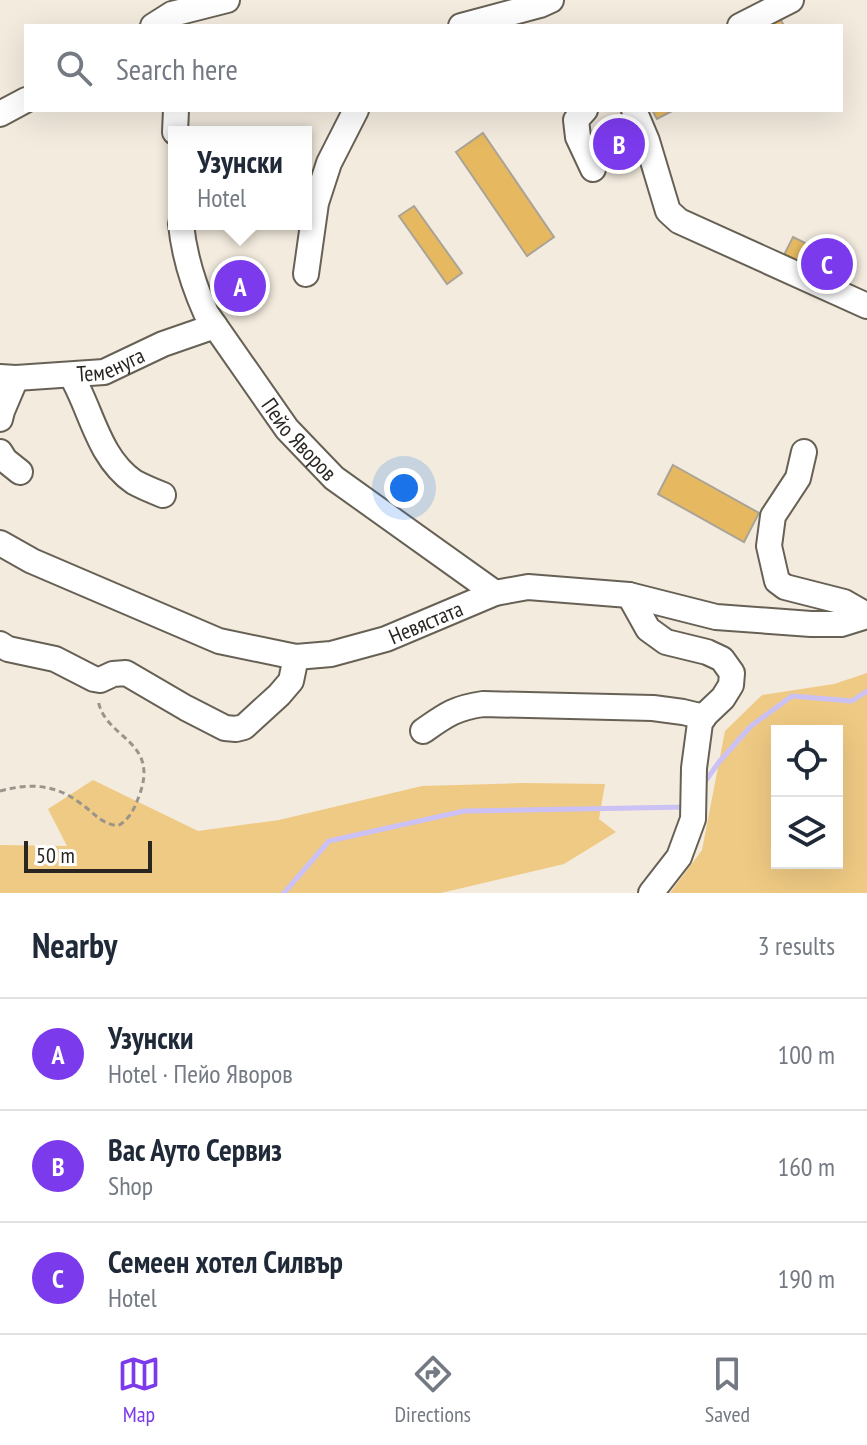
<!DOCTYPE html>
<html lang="en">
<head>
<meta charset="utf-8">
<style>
	:root { --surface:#fff; --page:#f2f2f3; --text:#1f2937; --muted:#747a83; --line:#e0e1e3; --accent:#7c3aed }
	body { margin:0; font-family:"PT Sans Narrow",sans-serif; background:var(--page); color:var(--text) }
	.controls { position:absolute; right:24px; bottom:24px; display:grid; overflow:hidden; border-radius:0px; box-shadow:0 8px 32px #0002 }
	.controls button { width:72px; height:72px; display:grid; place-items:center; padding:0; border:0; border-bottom:2px solid var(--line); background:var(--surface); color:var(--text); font:40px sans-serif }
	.scale { position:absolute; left:24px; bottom:20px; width:128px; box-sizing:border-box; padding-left:8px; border:4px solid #292621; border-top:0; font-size:22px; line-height:28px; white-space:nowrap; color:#292621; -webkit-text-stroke:6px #fff; paint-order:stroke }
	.you { position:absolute; left:404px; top:488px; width:28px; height:28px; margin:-20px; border:6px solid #fff; border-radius:50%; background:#1a73e8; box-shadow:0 0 0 12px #1a73e833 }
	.badge { display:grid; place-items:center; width:52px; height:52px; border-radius:50%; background:var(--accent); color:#fff; font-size:26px; font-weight:700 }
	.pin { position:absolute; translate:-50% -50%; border:4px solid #fff; box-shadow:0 2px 8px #0006 }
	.popup { position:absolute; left:168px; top:126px; width:144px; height:104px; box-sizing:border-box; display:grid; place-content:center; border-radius:0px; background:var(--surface); filter:drop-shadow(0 2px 6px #0005); font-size:26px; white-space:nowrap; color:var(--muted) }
	.popup b { font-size:30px; color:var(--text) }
	.popup::after { content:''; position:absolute; left:50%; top:100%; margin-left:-16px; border:16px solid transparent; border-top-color:var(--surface) }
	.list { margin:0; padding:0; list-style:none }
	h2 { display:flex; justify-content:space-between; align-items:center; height:104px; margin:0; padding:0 32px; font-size:34px }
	h2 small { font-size:26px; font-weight:400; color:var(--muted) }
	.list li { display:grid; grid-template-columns:52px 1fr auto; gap:24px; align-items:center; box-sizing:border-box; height:112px; padding:0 32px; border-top:2px solid var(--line) }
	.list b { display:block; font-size:30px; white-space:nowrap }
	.list p { margin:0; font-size:26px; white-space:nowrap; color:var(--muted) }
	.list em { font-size:26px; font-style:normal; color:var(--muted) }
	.icon { flex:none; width:44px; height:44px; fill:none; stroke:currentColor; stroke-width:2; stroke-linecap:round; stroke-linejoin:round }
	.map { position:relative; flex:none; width:867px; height:893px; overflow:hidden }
	.search { position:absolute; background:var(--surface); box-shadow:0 8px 32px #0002; left:24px; right:24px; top:24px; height:88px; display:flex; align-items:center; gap:20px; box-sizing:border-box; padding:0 28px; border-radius:0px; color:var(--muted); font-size:30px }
	.sheet { height:440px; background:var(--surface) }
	nav { display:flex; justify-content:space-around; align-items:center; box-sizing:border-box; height:112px; border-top:2px solid var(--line); background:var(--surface); font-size:22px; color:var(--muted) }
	nav a { display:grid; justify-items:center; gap:4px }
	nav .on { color:var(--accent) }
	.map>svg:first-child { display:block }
</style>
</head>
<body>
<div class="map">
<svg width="867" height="893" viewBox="0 0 867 893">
	<rect width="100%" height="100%" fill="#f3ebde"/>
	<g fill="#efca84" fill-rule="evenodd">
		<path d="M867,673V893H670L702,850L725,731L762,695L834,684ZM837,731V863H777V731Z"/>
		<path d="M93,780L198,831L279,820L422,786L523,783L605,784L599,819L616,832L564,864L441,893H0V845L67,846L48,809Z"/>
	</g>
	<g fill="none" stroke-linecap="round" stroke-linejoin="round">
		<g stroke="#cbc1f4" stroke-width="5">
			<path d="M702,786L719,762L751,726L792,696L852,701L867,691"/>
			<path d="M284,893L329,841L464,811L687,807"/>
		</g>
	</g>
	<g fill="#e6b960" stroke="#aaa396" stroke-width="2">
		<path d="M779,16L784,26H760Z"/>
		<path d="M652,110H674L657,119Z"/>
		<path d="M483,133L554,237L527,256L456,152Z"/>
		<path d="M414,206L462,273L447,284L399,216Z"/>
		<path d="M793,237L837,259L825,283L781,261Z"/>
		<path d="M673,465L759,513L744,542L658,494Z"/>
	</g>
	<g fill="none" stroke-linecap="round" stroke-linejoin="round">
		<defs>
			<g id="minor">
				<path d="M153,26L172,14L227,0"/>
				<path d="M461,26L540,5L551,0"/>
				<path d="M740,26L791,0"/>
				<path d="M585,110L576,120L578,137L593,169"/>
				<path d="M634,110L647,141L668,211L679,221L867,306"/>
				<path d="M0,114L26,100"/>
				<path d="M175,132L176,110"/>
				<path id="s1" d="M181,224C184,255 193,284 206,313L287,429L334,478L495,593"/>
				<path d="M306,274L316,203L329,163L356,110"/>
				<path d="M71,375C92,411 98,457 134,482C143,487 153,491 163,495"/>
				<path id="s2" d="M0,377L16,378L104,372L163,344L215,326"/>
				<path d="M0,419L2,411L16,378"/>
				<path d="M0,452L5,460L20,472"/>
				<path d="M804,452L798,478L773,516L769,546L777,581L785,587L844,602L867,615"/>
				<path id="s3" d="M0,543L32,561L219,641L296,657L331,654L386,639L495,593L528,587L629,595L716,617L811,624H841L867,616"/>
				<path d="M629,595L648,629L666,642L707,652L722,659L732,673L731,685L723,698L705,715L700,723L694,768L693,819L679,857L651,893"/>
				<path d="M0,644L8,649L55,659L94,679L100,680L113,674L126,673L186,708L225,728L236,729L244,727L279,695L291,681L296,657"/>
				<path d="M423,731C446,715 455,708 483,704L653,708L683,712L704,717"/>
			</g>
		</defs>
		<use href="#minor" stroke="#676155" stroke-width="28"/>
		<path stroke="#9a948a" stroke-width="3" stroke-dasharray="6 4" stroke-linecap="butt" d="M0,791C30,783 55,784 80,803C96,814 98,822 118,826C130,818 134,810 139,796C161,739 103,739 98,699"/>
		<use href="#minor" stroke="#fff" stroke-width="24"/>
	</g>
	<g text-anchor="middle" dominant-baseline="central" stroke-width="8" stroke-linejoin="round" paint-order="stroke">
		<g font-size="22" fill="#292621" stroke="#fff">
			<text stroke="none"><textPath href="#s2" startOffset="112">Теменуга</textPath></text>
			<text stroke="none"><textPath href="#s1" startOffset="250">Пейо Яворов</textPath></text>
			<text stroke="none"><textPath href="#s3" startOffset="454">Невястата</textPath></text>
		</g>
	</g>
</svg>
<div class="controls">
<button><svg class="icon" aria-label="locate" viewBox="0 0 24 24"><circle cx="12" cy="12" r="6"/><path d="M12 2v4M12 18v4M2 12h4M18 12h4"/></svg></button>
<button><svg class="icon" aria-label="layers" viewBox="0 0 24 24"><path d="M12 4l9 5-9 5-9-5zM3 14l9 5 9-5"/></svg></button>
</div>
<div class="scale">50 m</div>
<div class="you"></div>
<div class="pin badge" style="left:240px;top:286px">A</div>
<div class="popup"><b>Узунски</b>Hotel</div>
<div class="pin badge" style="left:619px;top:144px">B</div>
<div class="pin badge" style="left:827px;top:264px">C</div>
<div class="search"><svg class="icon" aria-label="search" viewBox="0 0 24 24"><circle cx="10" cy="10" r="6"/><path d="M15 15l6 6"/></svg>Search here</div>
</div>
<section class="sheet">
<h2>Nearby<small>3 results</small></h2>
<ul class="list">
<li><span class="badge">A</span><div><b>Узунски</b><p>Hotel · Пейо Яворов</p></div><em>100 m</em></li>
<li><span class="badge">B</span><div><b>Вас Ауто Сервиз</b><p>Shop</p></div><em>160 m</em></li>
<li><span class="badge">C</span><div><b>Семеен хотел Силвър</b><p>Hotel</p></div><em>190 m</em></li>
</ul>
</section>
<nav>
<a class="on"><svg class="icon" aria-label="map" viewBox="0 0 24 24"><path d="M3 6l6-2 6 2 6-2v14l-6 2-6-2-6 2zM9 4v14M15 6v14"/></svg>Map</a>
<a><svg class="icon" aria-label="directions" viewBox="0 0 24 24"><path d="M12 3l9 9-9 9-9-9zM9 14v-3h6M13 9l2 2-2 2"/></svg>Directions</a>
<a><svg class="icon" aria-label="saved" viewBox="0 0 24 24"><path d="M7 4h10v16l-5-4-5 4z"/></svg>Saved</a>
</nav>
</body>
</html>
